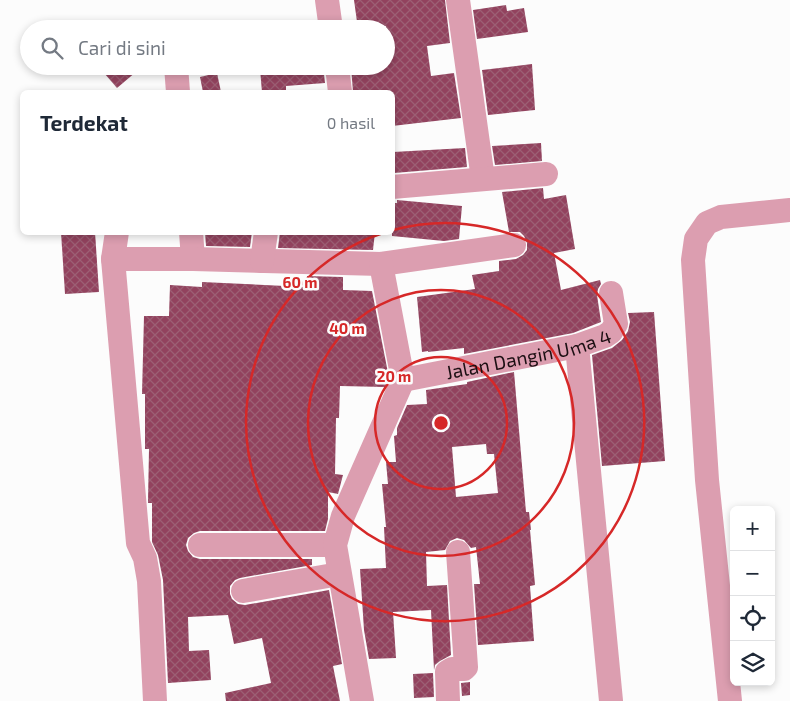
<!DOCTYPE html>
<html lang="id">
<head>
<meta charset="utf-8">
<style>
	:root { --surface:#fff; --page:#f6f6f7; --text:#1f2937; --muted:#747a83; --line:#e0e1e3 }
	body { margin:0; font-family:"Exo 2",sans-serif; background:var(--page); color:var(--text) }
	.controls { position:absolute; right:15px; bottom:15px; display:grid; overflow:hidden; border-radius:8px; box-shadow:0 2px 8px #0003 }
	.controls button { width:45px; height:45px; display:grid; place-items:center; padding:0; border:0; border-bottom:1px solid var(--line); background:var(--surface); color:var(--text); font:25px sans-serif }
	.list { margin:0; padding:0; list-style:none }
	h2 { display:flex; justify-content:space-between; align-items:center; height:65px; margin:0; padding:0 20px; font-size:21px }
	h2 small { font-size:16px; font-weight:400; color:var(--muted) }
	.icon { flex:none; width:28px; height:28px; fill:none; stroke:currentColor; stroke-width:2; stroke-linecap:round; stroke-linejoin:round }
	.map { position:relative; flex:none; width:790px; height:701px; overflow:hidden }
	.search { position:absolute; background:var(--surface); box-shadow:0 2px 8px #0003; left:20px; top:20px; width:375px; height:55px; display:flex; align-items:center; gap:12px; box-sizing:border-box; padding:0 18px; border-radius:28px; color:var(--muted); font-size:19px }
	.panel { position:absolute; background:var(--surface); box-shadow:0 2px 8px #0003; left:20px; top:90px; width:375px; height:145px; border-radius:8px }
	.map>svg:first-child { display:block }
</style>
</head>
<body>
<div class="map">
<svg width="790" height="701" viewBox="0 0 790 701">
	<defs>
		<pattern id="building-cross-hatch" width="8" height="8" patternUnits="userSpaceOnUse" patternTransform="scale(1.25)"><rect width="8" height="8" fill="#92425e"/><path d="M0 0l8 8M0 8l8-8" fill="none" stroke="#9c5f74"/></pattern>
	</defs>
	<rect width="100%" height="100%" fill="#fcfcfc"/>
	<g fill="url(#building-cross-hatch)" fill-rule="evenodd">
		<path d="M354,0H445L450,43L427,46L431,76L454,73L461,118L392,126V92H353L351,66H386V26L358,29Z"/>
		<path d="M506,5L507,11L524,8L528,32L477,39L473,10Z"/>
		<path d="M532,64L535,110L488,115L482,70Z"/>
		<path d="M98,66H143L117,88Z"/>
		<path d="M296,66H323L325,83L286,86V92H262L260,69Z"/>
		<path d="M217,73L221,92H203L200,77Z"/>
		<path d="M541,143L542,161L495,165L492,146Z"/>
		<path d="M465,148L467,167L394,173L393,152Z"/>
		<path d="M543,188L544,199L566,195L575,249L554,253L561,290L600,280L601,284L598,289L597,295L601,322L573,333L464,354V348L428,352V351L422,352L417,297L475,289L472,275L499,271V261L516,259L523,255L527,250V243L524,236L520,232H509L502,192Z"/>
		<path d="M397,200L462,206L459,239L444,241L392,236V203H397Z"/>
		<path d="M61,232H95L99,292L65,294Z"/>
		<path d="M205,232H252L250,247L206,246Z"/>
		<path d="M280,232H375L373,250L278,248Z"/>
		<path d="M307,276L343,277V290L372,291L389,378L385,387L340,386L339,418H336L335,474L343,475L338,494L328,492V519L325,531H200L194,533L188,538L186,545L188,551L193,557L200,559H312V565L240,578L235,580L230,586V594L232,599L238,604L245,605L329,590L342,664L333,666L340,701H226L225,693L271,683L262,638L234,644L228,615L188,617L189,651L209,650L211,680L168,683L163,580L158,555L152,542V503H148V501L149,449H145V394H142L144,316H169L170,285L202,287V282L306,287Z"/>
		<path d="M654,312L665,461L602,466L592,355L612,348L622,340L628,331L630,322L628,313Z"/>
		<path d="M514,372L526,512H529L531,530H530L535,585L530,586L534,641L478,645L474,584H480L476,547L471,548L464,540L457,538L450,541L445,550L426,552L427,586L447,585L451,655L440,661L435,665L434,670L431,610L393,612L396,658L369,659L364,630L360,569L386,568L384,527H386L382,484H388L386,462H396L394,436L397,435V428L407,405L427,404L426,390L467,384V382ZM486,444L487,454H494L498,493L456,497L452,447Z"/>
		<path d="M433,673L434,697L414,698L413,674Z"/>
		<path d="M470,682V695L462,696L461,683Z"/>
	</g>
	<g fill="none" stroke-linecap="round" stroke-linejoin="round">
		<g stroke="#dc9eb0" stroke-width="24">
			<path d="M327,0L331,29"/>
			<path d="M458,0L483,179"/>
			<path d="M176,66L178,92"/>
			<path d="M337,66L340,92"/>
			<path d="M392,187L546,174"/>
			<path d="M117,232L113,259L138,543L145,558L149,581L155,701"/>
			<path d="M191,232L193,259"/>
			<path d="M113,259H193L381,264L514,245"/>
			<path d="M262,261L266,232"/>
			<path d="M381,264L403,380"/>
			<path d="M577,346L611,701"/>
			<path id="s1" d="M403,380L577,346L605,336L611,332L616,324L611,293"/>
			<path d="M200,545H335"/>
			<path d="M243,591L339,574"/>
			<path d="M362,701L335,545L343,516L403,380"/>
			<path d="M448,701L447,672L452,669H464L466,667L458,552"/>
			<path d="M730,701L707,480L693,260L696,239L707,223L721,217L790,210"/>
		</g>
	</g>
	<g fill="none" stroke="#d62828" stroke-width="2.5">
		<circle cx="441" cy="423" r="66"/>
		<circle cx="441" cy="423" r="133"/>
		<path d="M393 230A199 199 0 1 1 383 233"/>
	</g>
	<g text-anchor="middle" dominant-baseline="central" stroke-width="5" stroke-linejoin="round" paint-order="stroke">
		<g font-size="19" fill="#1c0f13" stroke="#fcfcfc">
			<text stroke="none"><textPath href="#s1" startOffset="128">Jalan Dangin Uma 4</textPath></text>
		</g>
	</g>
	<circle cx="441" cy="423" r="8" fill="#d62828" stroke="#fcfcfc" stroke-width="2.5"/>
	<g font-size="15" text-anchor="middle" font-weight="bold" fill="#d62828" stroke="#fcfcfc" stroke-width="5" stroke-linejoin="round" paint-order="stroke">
		<text x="300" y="288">60 m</text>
		<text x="347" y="334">40 m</text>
		<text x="394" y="382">20 m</text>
	</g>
</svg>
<div class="controls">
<button>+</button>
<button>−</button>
<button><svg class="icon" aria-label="locate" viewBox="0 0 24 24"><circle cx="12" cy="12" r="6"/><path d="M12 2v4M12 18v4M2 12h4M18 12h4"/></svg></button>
<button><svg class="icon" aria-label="layers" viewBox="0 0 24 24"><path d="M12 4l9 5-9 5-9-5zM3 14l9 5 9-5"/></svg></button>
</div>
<div class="search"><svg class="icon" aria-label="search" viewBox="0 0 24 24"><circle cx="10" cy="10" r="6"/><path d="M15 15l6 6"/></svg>Cari di sini</div>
<section class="panel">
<h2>Terdekat<small>0 hasil</small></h2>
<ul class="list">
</ul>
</section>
</div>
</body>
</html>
